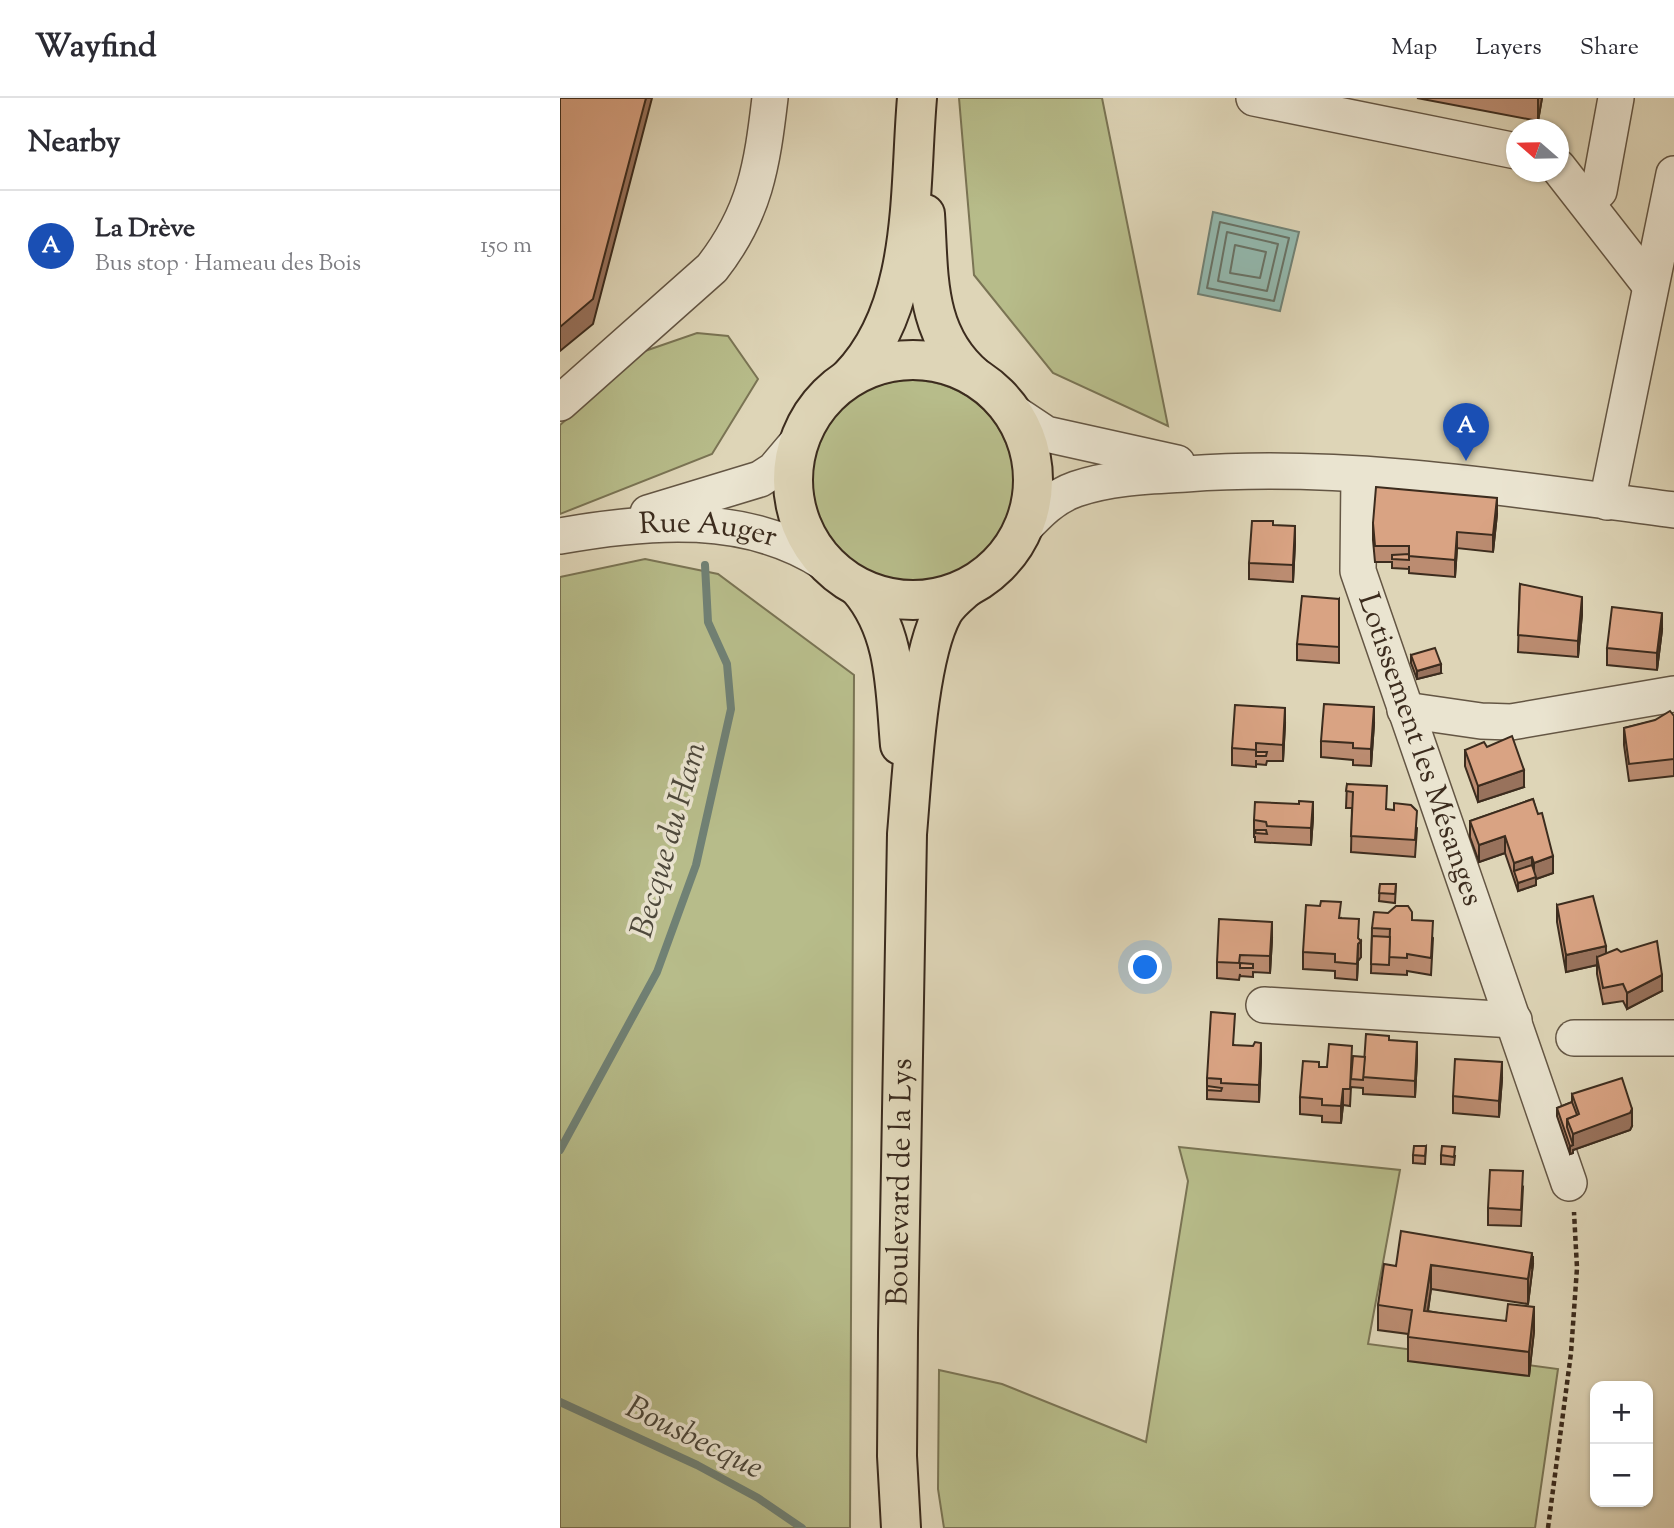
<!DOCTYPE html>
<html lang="en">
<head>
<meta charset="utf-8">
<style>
	:root { --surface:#fff; --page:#f2f2f3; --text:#2b2b33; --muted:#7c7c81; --line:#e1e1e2; --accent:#0b8043 }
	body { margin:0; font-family:"Sorts Mill Goudy",serif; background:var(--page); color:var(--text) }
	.controls { position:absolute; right:21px; bottom:21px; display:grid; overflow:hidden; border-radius:14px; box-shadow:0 2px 5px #0004 }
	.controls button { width:63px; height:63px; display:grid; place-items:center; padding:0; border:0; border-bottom:2px solid var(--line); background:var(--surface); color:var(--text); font:35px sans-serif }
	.compass { position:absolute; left:946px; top:21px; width:63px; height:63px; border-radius:50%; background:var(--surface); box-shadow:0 2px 5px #0004; rotate:290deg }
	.you { position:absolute; left:586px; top:870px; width:24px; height:24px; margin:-18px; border:5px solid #fff; border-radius:50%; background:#1a73e8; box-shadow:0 0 0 10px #1a73e833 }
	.badge { display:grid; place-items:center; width:46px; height:46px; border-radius:50%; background:var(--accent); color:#fff; font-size:23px; font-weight:700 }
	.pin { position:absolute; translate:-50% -58px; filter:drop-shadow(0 2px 4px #0008) }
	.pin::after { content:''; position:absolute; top:37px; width:24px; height:21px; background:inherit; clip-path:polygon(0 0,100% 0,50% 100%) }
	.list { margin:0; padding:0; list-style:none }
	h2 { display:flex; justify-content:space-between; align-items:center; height:91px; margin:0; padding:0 28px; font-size:30px }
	h2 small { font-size:23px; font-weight:400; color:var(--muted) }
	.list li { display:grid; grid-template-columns:46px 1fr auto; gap:21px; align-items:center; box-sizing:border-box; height:112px; padding:0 28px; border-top:2px solid var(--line) }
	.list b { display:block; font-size:26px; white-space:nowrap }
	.list p { margin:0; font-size:23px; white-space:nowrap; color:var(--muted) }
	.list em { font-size:23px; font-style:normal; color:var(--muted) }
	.map { position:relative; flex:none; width:1114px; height:1430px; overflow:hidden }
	header { display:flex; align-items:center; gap:42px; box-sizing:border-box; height:98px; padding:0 35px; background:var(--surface); border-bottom:2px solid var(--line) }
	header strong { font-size:33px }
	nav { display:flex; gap:38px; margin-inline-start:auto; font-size:24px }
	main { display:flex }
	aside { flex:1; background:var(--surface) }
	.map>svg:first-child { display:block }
</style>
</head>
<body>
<header>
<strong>Wayfind</strong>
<nav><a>Map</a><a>Layers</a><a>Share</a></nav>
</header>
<main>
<aside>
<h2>Nearby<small></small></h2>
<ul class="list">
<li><span class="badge" style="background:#1a4fb4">A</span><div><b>La Drève</b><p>Bus stop · Hameau des Bois</p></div><em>150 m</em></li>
</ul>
</aside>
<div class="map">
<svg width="1114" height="1430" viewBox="0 0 1114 1430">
	<rect width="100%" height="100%" fill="#ded5b7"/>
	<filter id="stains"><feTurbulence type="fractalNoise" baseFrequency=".00286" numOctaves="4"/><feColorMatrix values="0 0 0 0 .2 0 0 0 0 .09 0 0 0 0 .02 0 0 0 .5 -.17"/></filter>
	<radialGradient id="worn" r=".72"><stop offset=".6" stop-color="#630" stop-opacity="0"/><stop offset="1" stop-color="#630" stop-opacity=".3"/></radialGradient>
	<g fill="#b7bc8a" stroke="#7a7454" stroke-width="2">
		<path d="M399,0H542L608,328L493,275L414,177Z"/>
		<path d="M137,235L168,238L198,281L152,356L0,416V327L85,253Z"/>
		<circle cx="352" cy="384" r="102"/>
		<path d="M85,461L158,476L294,577L290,1430H0V479Z"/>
		<path d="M619,1049L840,1072L808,1246L998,1271L975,1430H384L378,1391L379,1272L442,1286L586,1344L628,1083Z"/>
	</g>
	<path fill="#93b9af" stroke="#708175" stroke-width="2" d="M653,114L739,134L720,213L638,196Z"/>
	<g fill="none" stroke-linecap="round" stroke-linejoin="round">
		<g stroke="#687266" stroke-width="2">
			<path d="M660,124L729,140L714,203L647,190Z"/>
			<path d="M667,134L718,146L707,193L658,183Z"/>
			<path d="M675,147L706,154L700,180L670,175Z"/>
		</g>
		<g stroke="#708175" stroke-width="8">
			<path d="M0,1052L97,874L136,767L171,611L167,566L148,524L145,467"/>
			<path d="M0,1304L137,1367L198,1400L242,1430"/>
		</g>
		<defs>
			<g id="minor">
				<path d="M694,0L956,53"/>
				<path d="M998,69L1090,187"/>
				<path d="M1039,93L1056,0"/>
				<path d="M0,305L152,170C195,115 202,68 210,0"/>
				<path d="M450,312L486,336L617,365"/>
				<path id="s1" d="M799,377L798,473L1009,1085"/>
				<path d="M1047,404L1114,76"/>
				<path d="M88,415L200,381L214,372L241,340"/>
				<path d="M462,432C478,415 493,399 516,391C551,379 590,378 626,376C790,364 953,391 1114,412"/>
				<path id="s2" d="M0,438C90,422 187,414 265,465"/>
				<path d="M845,612L921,623L951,624L1114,596"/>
				<path d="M704,907L954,922"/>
				<path d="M1014,940H1114"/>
			</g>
			<g id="major">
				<path d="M365,116C369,177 364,236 415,279"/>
				<circle cx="353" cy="382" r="120"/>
				<path d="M289,280C358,210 349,92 357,0"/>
				<path d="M299,490C337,534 335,592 340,647"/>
				<path id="s3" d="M341,1430L337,1358L338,1235L347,736C352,680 357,561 383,514C389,504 397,498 405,491"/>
			</g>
		</defs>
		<use href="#minor" stroke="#645644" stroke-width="38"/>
		<use href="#major" stroke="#3c2c1e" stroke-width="42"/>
		<path stroke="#3c2c1e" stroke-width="4.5" stroke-dasharray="5 3.5" stroke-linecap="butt" d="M988,1430L1011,1255L1017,1170L1014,1114"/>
		<use href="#minor" stroke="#eae4d0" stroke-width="35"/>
		<use href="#major" stroke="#ded5b7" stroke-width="38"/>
	</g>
	<g fill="#bb8c71" stroke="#3c2c1e" stroke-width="2">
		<path d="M857,0H982L978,23Z"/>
		<path d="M937,416L933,454L897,450L895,479L849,475V468V471L832,470V464H815L813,442V425Z"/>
		<path d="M713,427L735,445L733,484L689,481V465Z"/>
		<path d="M960,486L1022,516L1018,559L958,554Z"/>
		<path d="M779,501V565L737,562V546Z"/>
		<path d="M1102,532L1097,572L1047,567V550Z"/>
		<path d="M851,557L881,575L857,581L851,565Z"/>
		<path d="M1114,618V678L1069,683L1064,647V630Z"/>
		<path d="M725,626L723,663H707L706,667L696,666V662V669L672,667V650Z"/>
		<path d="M814,626L811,668L793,667V662L761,659V643Z"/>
		<path d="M927,649L964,689L918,704L905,668V652Z"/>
		<path d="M787,686L857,730L855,759L791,754L792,710H786Z"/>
		<path d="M973,701L993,775L976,781V787L958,793L945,755L919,764L910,739V723Z"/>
		<path d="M753,720L751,747L695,744V739H694V722Z"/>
		<path d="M820,786H836L835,805L819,803Z"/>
		<path d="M997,807L1046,855L1102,893L1067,911L1063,903L1043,906L1037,876V867L1006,874L997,824Z"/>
		<path d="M781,820L798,840L801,859L798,863L797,882L775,880V873L743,871V854Z"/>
		<path d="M852,822L873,840L871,877L847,873V877L811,875L812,830Z"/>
		<path d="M712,841L710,875L693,874V879L680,878V876L679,882L657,880V864Z"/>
		<path d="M829,942L857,961L855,999L803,996V990L791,989L790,1008L783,1007L781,1025L762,1024V1018L740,1016V999L759,969H767L805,959Z"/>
		<path d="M674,947L701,961L699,1004L647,1001V980Z"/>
		<path d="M942,981L939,1019L893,1015V998Z"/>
		<path d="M1012,996L1072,1028L1070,1032L1013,1052V1055L1010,1056L997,1018V1010L1012,1004Z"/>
		<path d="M866,1048L865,1066L853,1065V1057Z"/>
		<path d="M881,1057L895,1058L894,1067L881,1066Z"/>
		<path d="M963,1089L961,1128L928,1127V1110Z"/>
		<path d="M973,1166L968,1206L871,1191L868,1213L974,1233L969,1278L848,1263V1236L818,1232V1207L836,1168Z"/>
	</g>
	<g fill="#98725c" stroke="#3c2c1e" stroke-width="2">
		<path d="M86,0H92L33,226L0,253V229Z"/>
		<path d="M978,0H982L978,23Z"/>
		<path d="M937,400V416L933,454V437Z"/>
		<path d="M735,428V445L733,484V467Z"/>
		<path d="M897,434V450L895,479V462Z"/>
		<path d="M1022,499V516L1018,559V543Z"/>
		<path d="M1102,515V532L1097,572V555Z"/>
		<path d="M881,566V575L857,581V573Z"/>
		<path d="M814,609V626L811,668V651Z"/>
		<path d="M725,610V626L723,663V647Z"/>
		<path d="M964,672V689L918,704V688Z"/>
		<path d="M753,704V720L751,747V730Z"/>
		<path d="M945,738V755L919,764V747Z"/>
		<path d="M993,758V775L976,781V787L958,793V785L974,779V765Z"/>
		<path d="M972,759V776L954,773V765Z"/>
		<path d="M712,824V841L710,875V858Z"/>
		<path d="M801,843V859L798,863L797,882L798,846Z"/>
		<path d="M1046,848V865L1037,859V867L1006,874V857Z"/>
		<path d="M1102,877V893L1067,911V895Z"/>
		<path d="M857,944V961L855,999V983Z"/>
		<path d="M701,945V961L699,1004V987Z"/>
		<path d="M942,964V981L939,1019V1003Z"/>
		<path d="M783,991V1007L781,1025V1008Z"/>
		<path d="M1072,1011V1028L1070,1032L1013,1052V1055L1010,1056V1048L1013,1047V1036Z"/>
		<path d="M972,1155V1171L973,1158V1166L968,1206V1181Z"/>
		<path d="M871,1167V1191L864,1237V1213Z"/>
		<path d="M974,1209V1233L969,1278V1254Z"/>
	</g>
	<g fill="#d9a383" stroke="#3c2c1e" stroke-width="2">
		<path d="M0,0H86L33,201L0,229Z"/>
		<path d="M816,389L937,400L933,437L897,434L895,462L849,458V448H815L813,425Z"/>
		<path d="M692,423H713V427L735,428L733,467L689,465Z"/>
		<path d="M849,456V462L832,461V457Z"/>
		<path d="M960,486L1022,499L1018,543L958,537Z"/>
		<path d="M742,498L779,501V549L737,546Z"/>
		<path d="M1052,509L1102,515L1097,555L1047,550Z"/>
		<path d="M875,550L881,566L857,573L851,557Z"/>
		<path d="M764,606L814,609L811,651L793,650V645L761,643Z"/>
		<path d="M675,607L725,610L723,647L696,645V652L672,650Z"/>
		<path d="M1110,613L1114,618V661L1069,666L1064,630L1095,622Z"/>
		<path d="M952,638L964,672L918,688L905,652L924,644L927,649Z"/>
		<path d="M696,654H707L706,658H696Z"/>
		<path d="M787,686L827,688L826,711L834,712V705L851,707L857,713L855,742L791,738L793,694L786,693Z"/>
		<path d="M973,701L978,716L982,715L993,758L974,765L972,759L954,765L945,738L919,747L910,723Z"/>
		<path d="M739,703L753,704L751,730L707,728L706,724L694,722L695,704L739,706Z"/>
		<path d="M696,732H706L707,736L695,735Z"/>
		<path d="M972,767L976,779L958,785L954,773Z"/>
		<path d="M820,786H836L835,796L819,795Z"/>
		<path d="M1033,798L1046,848L1006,857L997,807Z"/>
		<path d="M761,803L781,804L779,820L799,821L798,840L801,843L798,846L797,866L775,864V856L743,854L746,807L760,808Z"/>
		<path d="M836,808H848L852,814V822L873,823L871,860L847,856V860L829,859L830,831L812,830L814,814L828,815Z"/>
		<path d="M659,821L712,824L710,858L680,857L679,865L657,864Z"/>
		<path d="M812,838L830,839L829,867L811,866Z"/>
		<path d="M1097,843L1102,877L1067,895L1063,886L1043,890L1037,859L1057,851L1061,854Z"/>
		<path d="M680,865L693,866V870H680Z"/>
		<path d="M651,914L675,916L673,947L693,948L695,944L701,945L699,987L661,985V981L647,980Z"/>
		<path d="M806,936L829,938V942L857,944L855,983L803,979Z"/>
		<path d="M769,946L792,948L790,991H783L781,1008L762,1007V1001L740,999L743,963L759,964V969H767Z"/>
		<path d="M793,958L805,959L803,982L791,981Z"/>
		<path d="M895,961L942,964L939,1003L893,998Z"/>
		<path d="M1062,980L1072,1011L1070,1015L1013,1036L1007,1021L1019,1016L1012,996Z"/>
		<path d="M647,988L662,990L661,993L647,992Z"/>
		<path d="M1012,1004L1017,1017L1007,1021V1029L1013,1047L1010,1048L997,1010Z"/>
		<path d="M854,1048H866L865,1058L853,1057Z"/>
		<path d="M882,1048L895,1049L894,1059L881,1057Z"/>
		<path d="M930,1072L963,1073L961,1112L928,1110Z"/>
		<path d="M841,1133L972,1155L968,1181L871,1167L864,1213L946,1223L948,1206L974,1209L969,1254L848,1239L852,1212L818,1207L824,1166L836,1168Z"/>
	</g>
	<g text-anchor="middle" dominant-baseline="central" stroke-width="7" stroke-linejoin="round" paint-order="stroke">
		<g font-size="30" fill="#3c2c1e" stroke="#eae4d0">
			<text stroke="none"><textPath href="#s2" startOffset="149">Rue Auger</textPath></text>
			<text stroke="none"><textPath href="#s1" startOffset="285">Lotissement les Mésanges</textPath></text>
			<text stroke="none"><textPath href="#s3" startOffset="346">Boulevard de la Lys</textPath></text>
		</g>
		<g font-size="32" font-style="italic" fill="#4d483b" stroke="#eae4d0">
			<text transform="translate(110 742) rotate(-74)">Becque du Ham</text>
			<text transform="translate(134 1341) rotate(26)">Bousbecque</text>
		</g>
	</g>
	<rect width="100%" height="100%" filter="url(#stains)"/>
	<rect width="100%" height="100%" fill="url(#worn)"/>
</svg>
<div class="controls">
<button>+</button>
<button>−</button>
</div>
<svg class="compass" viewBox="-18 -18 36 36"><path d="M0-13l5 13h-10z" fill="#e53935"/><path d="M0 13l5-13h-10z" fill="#7c7c81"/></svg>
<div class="you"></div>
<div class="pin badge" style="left:906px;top:363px;background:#1a4fb4">A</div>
</div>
</main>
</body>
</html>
